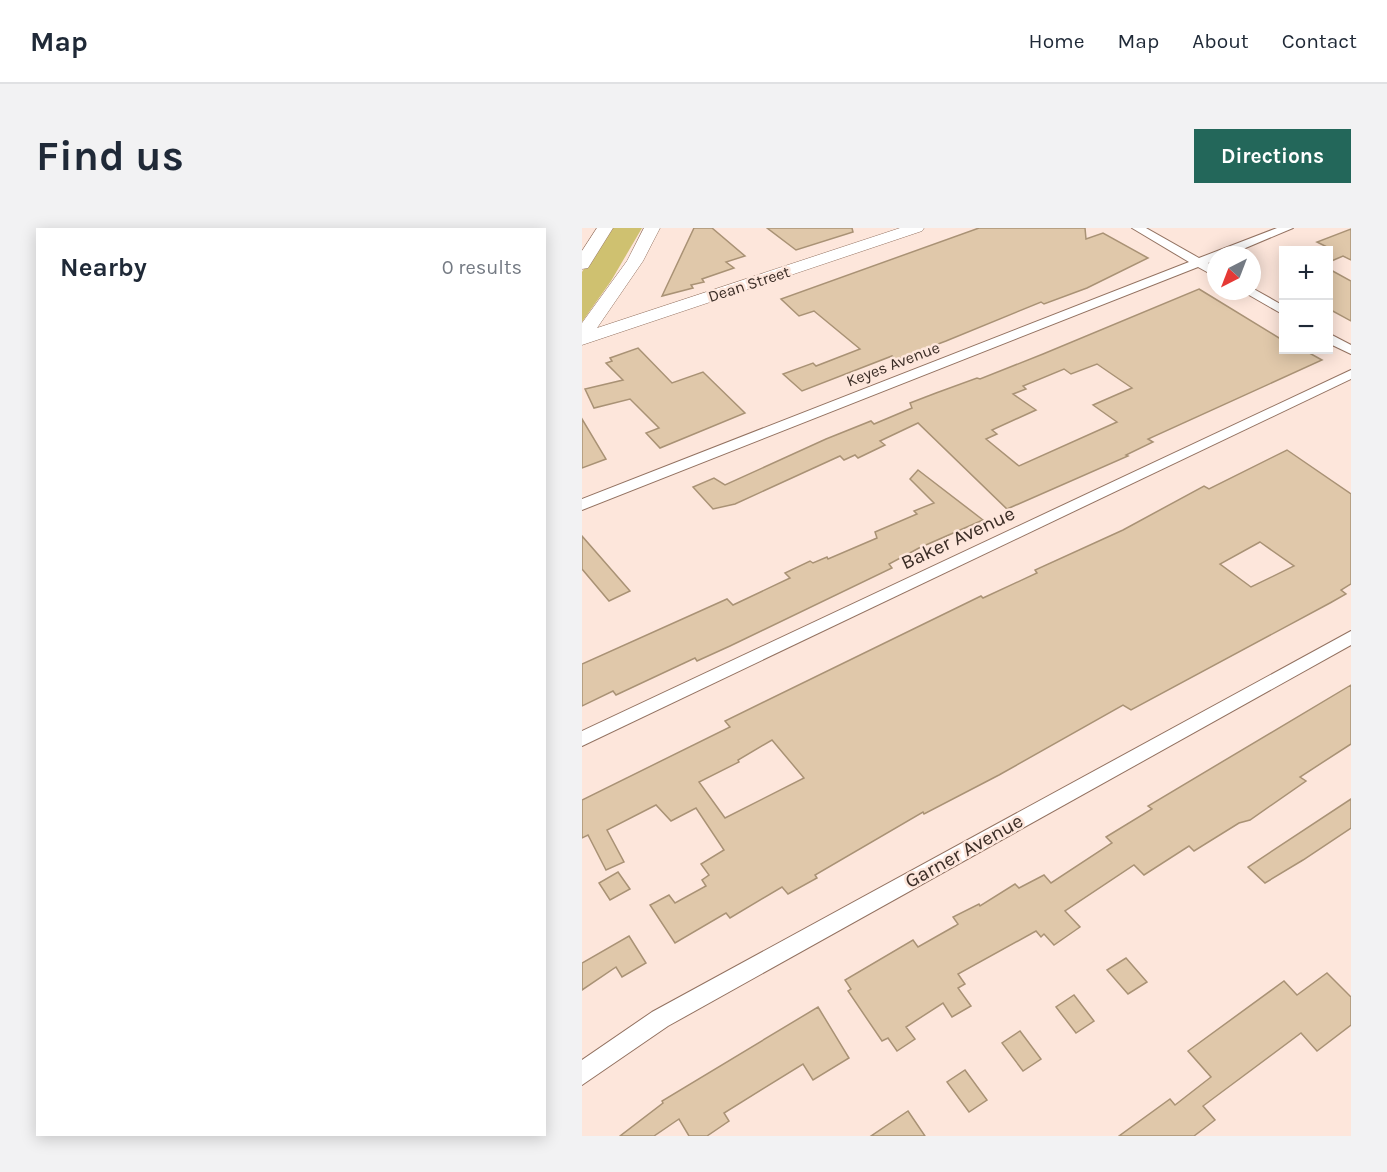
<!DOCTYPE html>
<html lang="en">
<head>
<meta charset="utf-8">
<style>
	:root { --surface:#fff; --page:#f2f2f3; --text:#1f2937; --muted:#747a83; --line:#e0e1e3; --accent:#23675a }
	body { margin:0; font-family:Karla,sans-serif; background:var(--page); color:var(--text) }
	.controls { position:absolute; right:18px; top:18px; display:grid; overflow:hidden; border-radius:0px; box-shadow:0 3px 15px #0003 }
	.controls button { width:54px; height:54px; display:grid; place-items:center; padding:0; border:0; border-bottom:2px solid var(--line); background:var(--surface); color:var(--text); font:30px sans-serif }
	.compass { position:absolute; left:625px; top:18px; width:54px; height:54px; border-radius:50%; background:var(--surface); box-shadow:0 3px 15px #0003; rotate:222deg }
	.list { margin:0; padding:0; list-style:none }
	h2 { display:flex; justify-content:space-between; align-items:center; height:78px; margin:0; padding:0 24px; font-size:26px }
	h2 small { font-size:20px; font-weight:400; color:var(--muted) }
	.map { position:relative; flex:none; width:769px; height:908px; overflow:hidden; border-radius:0px }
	header { display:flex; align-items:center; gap:36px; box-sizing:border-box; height:84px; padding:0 30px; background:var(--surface); border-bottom:2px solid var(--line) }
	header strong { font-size:28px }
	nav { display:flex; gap:33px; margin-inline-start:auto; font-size:21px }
	.intro { display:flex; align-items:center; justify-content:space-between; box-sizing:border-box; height:144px; padding:0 36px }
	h1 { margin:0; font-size:42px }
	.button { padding:15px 27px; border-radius:0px; background:var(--accent); color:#fff; font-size:21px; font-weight:700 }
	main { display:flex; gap:36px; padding:0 36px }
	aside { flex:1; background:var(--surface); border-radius:0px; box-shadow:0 3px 15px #0003 }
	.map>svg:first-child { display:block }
</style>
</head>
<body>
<header>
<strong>Map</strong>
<nav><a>Home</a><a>Map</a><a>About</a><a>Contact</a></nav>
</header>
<div class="intro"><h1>Find us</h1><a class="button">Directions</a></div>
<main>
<aside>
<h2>Nearby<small>0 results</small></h2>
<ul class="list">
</ul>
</aside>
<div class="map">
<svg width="769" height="908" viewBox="0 0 769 908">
	<rect width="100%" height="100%" fill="#fde6db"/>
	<path fill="#cfc170" d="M29,0H60L29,53L0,94V44Z"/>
	<g fill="#e0c8aa" stroke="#a99275" stroke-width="1.5" fill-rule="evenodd">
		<path d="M112,0H130L163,28L144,34L152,40L120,51L122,54L109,57L111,60L80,68Z"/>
		<path d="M185,0H270L271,4L214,22Z"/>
		<path d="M397,0H503L504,11L521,5L566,30L505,60L462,76L459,74L364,113L314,132L310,128L220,163L201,146L231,135L234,138L278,121L232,83L217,88L199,71Z"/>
		<path d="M769,1V32L761,28L747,34V20L735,14Z"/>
		<path d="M747,41L769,53V93L747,81Z"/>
		<path d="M617,61L702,113V122H722L740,132L566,211L571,214L544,227L546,228L425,281L336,195L298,213L303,217L276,230L273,227L262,232L258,228L153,276L131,281L111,259L132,250L143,257L244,211L289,193L292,196L330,180L328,175L354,165L395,150L398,151L461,126ZM515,136L550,160L511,177L535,194L437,238L404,211L415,206L410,202L454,182L431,166L444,161L441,158L482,141L489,146Z"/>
		<path d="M56,120L90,155L121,144L163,185L78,220L64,205L77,200L48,171L12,180L3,161L41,152L24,135L30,133L28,130Z"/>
		<path d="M0,191L24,231L0,240Z"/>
		<path d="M705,222L769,266V356L759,362L764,366L748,375L549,482L541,477L417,547L342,586L341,584L233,647L235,650L206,666L200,659L148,690L144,685L93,715L68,677L87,667L93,675L124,658L120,652L127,647L119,636L142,622L114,580L89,593L74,577L25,602L42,634L24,642L6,607L0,610V572L148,499L143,493L399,368L401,370L455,345L453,342L541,302L622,258L627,261ZM678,314L712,338L669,359L638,336ZM190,512L222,550L143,590L117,554L157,534L156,532Z"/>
		<path d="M336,242L401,292L337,320L307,336L310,340L148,418L115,433L113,430L34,467L31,463L0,478V436L145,371L151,377L208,350L203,345L228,333L231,335L245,329L246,331L295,310L293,304L335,286L332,283L352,275L328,251Z"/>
		<path d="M0,308L48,363L27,373L0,341Z"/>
		<path d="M769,457V516L718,549L724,553L668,592L657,595L612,623L607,618L562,647L552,637L483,683L498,699L472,717L462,706L459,709L454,703L376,746L383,756L376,760L389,778L370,789L361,775L324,799L333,811L315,823L306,810L300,813L266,763L269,761L263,752L331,712L336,719L373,698L376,696L371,689L397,676L398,678L433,656L437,660L462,647L469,655L530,615L524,609L570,581L566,578Z"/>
		<path d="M769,571V600L721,632L683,655L666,639Z"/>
		<path d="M36,644L48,661L28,672L17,655Z"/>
		<path d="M47,708L64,735L40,749L34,739L0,762V735Z"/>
		<path d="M544,730L565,754L546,766L525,742Z"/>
		<path d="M745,745L769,769V797L735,823L719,805L621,878L633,892L612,908H537L588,871L593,877L629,849L606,823L702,753L715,767Z"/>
		<path d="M492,767L512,793L494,805L474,779Z"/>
		<path d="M236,779L267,830L231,852L221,836L142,885L147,893L125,908H107L97,891L72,908H38L81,875L80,873Z"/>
		<path d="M438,803L459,831L441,843L420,815Z"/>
		<path d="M383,842L405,872L387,884L365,854Z"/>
		<path d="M326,883L343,908H289Z"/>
	</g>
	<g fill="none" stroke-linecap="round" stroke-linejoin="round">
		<defs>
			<g id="street">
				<path d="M550,0H564L617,30L695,0H711L647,27H634V32L626,35L634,40V49L616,39L0,282V271L607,34Z"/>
				<path d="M670,60L702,78V87L660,63H670Z"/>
				<path d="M746,105L769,117V126L746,115Z"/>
				<path d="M769,142V151L0,518V503Z"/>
				<path d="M769,403V417L86,798L0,857V832L70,784Z"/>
			</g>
			<g id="secondary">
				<path d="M15,0H31L6,40L0,41V23Z"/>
				<path d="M62,0H78L61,33L15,100L318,0H342L340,3L0,117V95L45,33Z"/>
			</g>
		</defs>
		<use href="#street" stroke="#937261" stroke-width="2"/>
		<use href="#secondary" stroke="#937261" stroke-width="1"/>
		<use href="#street" fill="#fff" fill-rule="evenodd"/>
		<use href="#secondary" fill="#fff" fill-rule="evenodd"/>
	</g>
	<g text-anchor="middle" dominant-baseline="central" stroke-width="5" stroke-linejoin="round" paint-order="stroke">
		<g font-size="16" fill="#3b2d26" stroke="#fde6db">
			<text transform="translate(167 56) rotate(-18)">Dean Street</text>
			<text transform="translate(311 136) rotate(-21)">Keyes Avenue</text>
		</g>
		<g font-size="20" fill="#3b2d26" stroke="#fde6db">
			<text transform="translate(376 310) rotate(-25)">Baker Avenue</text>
			<text transform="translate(382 623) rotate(-29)">Garner Avenue</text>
		</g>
	</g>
</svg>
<div class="controls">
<button>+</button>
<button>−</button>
</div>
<svg class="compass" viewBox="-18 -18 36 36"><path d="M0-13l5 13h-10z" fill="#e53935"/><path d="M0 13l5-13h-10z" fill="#747a83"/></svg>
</div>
</main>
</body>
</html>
